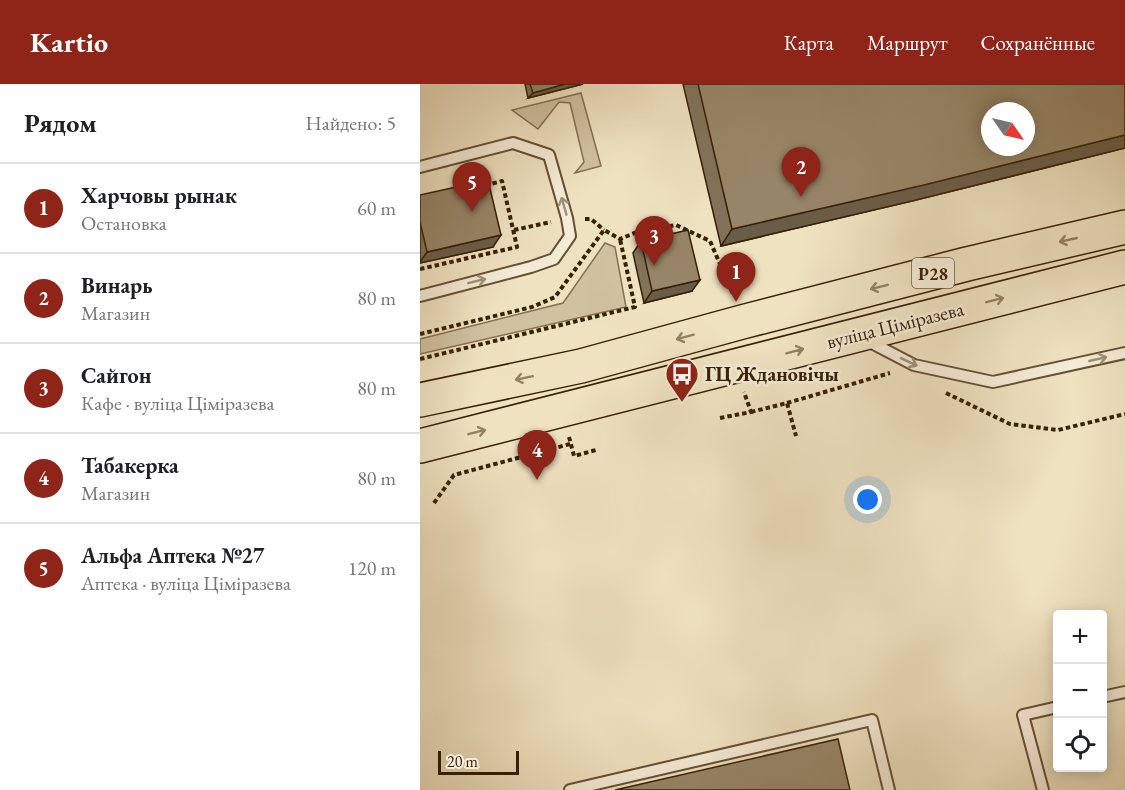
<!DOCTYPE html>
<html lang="ru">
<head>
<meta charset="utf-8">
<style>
	:root { --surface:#fff; --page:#f2f2f2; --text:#202124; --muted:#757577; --line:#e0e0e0; --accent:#8f2418 }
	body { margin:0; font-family:"EB Garamond",serif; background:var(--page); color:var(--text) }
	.controls { position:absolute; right:18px; bottom:18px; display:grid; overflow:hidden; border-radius:6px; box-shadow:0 3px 15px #0003 }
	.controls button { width:54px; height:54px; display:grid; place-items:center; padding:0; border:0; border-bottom:2px solid var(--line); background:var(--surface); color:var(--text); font:30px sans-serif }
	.compass { position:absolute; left:561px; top:18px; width:54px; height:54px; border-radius:50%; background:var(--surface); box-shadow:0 3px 15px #0003; rotate:124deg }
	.scale { position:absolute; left:18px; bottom:15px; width:81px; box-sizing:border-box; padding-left:6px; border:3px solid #382005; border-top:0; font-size:16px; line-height:21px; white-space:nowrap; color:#382005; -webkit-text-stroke:4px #f5ecd7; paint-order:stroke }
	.you { position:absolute; left:448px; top:416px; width:21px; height:21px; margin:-15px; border:4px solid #fff; border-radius:50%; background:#1a73e8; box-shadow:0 0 0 9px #1a73e833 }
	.badge { display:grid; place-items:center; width:39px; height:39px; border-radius:50%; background:var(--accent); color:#fff; font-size:20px; font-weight:700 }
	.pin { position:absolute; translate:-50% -50px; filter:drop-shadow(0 2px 3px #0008) }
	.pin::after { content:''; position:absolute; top:32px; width:21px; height:18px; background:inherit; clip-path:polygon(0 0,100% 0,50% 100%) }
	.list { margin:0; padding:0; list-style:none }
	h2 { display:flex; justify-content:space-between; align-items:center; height:78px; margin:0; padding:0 24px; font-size:26px }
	h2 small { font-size:20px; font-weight:400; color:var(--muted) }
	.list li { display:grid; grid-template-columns:39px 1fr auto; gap:18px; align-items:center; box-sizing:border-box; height:90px; padding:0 24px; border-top:2px solid var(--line) }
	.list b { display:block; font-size:22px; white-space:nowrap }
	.list p { margin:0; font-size:20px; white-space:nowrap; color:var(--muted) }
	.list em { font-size:20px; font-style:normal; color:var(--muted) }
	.icon { flex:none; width:33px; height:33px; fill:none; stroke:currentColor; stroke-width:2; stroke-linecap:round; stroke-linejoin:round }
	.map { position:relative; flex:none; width:705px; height:706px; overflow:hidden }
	header { display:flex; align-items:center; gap:36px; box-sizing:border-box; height:84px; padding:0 30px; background:var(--accent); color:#fff }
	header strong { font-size:28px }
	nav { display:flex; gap:33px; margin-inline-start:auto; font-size:21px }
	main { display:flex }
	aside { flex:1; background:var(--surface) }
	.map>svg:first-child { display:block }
</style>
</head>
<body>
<header>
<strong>Kartio</strong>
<nav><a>Карта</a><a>Маршрут</a><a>Сохранённые</a></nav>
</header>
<main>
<aside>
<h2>Рядом<small>Найдено: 5</small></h2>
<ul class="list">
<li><span class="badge">1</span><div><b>Харчовы рынак</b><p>Остановка</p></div><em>60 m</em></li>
<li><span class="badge">2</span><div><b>Винарь</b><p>Магазин</p></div><em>80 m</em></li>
<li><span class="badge">3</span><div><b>Сайгон</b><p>Кафе · вуліца Ціміразева</p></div><em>80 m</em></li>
<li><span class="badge">4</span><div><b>Табакерка</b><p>Магазин</p></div><em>80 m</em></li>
<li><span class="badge">5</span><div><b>Альфа Аптека №27</b><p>Аптека · вуліца Ціміразева</p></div><em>120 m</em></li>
</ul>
</aside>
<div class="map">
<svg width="705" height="706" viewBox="0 0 705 706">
	<rect width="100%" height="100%" fill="#efe2c1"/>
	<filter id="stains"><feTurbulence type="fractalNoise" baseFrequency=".00333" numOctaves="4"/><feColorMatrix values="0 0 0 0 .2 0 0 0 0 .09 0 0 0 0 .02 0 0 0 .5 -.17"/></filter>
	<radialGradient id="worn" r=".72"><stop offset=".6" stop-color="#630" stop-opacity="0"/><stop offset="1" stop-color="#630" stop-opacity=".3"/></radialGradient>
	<g fill="#d0c1a1" stroke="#847053" stroke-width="1.5">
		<path d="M161,9L181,82L155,89L164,78L150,19L139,18L118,45L92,26Z"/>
		<path d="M185,159L195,163L206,223L0,270V255L143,219Z"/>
	</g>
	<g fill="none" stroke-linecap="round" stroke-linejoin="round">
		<defs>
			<g id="service">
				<path d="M0,83L93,59L129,71L147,134L150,152L134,175L111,183L0,212"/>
				<path d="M448,257L494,281L573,298L705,269"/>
				<path d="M682,613L705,608"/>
				<path d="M150,706L452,636L469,706"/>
				<path d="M623,706L603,631L638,623"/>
			</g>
			<g id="primary">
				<path d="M0,316L161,282L322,238L547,180L705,143"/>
				<path d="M0,362L705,183"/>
			</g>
		</defs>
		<use href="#service" stroke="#665034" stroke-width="14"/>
		<use href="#primary" stroke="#382005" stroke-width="36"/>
		<g stroke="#382005" stroke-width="4" stroke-dasharray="4.5 3" stroke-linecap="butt">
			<path d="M165,135H171L184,146"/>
			<path d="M94,146L131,138"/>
			<path d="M0,185L97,163L82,97L67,101"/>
			<path d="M0,250L112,223L135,213L184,146L200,155L217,148L256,141L290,157L313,210"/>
			<path d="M0,275L215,223L200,155"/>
			<path d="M526,309L590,340L638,346L705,330"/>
			<path d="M367,319L470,289"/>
			<path d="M331,328L367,319L376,352"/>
			<path d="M300,334L331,328L324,308"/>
			<path d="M149,353L154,372L176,366"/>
			<path d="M14,419L34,391L150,360"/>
		</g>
		<use href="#service" stroke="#f5ecd7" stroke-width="10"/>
		<use href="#primary" stroke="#efe2c1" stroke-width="33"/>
	</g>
	<g fill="#827259" stroke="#382005" stroke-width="1.5">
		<path d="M105,0H163L108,14Z"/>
		<path d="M263,0H705V64L492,117L301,162Z"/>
		<path d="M0,111L73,163L0,179Z"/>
		<path d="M221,157L272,207L224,219L213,169Z"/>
	</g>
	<g fill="#6a5d48" stroke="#382005" stroke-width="1.5">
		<path d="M145,0H163L108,14L113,9Z"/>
		<path d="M705,51V64L492,117L301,162L312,145Z"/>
		<path d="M81,151L73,163L0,179V178L7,168Z"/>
		<path d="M280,196L272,207L224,219L232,207Z"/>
	</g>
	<g fill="#978567" stroke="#382005" stroke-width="1.5" fill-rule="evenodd">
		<path d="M110,0H145L113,9Z"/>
		<path d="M278,0H705V51L504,101L312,145ZM570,27H606V63H570Z"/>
		<path d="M68,96L81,151L7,168L0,138V111Z"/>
		<path d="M268,146L280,196L232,207L221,157Z"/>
		<path d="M418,655L430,706H195Z"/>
	</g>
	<defs><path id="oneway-shaft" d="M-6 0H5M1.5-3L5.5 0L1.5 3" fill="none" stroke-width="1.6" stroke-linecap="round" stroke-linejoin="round" transform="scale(1.5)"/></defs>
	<g stroke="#a09078">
		<use href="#oneway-shaft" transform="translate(144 122) rotate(-106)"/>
		<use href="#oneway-shaft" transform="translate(57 197) rotate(-14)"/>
		<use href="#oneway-shaft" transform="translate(678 275) rotate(-13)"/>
		<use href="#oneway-shaft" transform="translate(489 278) rotate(25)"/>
	</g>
	<g stroke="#948163">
		<use href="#oneway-shaft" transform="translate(648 156) rotate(167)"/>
		<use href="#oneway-shaft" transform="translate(459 203) rotate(166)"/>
		<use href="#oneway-shaft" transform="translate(575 216) rotate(-14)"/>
		<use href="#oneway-shaft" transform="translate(265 253) rotate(165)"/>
		<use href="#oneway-shaft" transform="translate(375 267) rotate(-15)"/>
		<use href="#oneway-shaft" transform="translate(104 294) rotate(168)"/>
		<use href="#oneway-shaft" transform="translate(57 348) rotate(-14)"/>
	</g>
	<defs>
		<symbol id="bus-pin" viewBox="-11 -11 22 30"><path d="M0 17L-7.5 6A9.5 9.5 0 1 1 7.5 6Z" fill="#8f2418" stroke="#f5ecd7"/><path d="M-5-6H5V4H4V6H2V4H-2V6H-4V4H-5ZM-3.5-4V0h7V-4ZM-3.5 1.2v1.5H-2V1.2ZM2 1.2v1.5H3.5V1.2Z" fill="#fff"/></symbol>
	</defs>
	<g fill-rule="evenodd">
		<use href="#bus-pin" x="243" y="271" width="38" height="52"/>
	</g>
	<g text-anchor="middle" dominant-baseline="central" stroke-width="5" stroke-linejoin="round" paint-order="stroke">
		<rect fill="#f5ecd7" stroke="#715d44" stroke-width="1.5" x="492" y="174" width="42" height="30" rx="4.5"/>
		<g font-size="18" font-weight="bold" fill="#382005">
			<text x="513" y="189">Р28</text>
		</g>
		<g font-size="20" fill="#382005" stroke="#f5ecd7">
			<text transform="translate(475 241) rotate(-14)">вуліца Ціміразева</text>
		</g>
		<g font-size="20" font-weight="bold" fill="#382005" stroke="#f5ecd7" text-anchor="start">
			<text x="285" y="290">ГЦ Ждановічы</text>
		</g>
	</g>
	<rect width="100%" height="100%" filter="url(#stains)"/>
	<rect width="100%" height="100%" fill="url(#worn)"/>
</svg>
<div class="controls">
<button>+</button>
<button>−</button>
<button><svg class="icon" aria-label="locate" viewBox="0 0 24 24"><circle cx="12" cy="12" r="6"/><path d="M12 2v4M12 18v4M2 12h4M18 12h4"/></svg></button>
</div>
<svg class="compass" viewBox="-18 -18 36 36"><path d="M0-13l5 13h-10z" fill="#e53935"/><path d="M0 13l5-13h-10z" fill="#757577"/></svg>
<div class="scale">20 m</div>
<div class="you"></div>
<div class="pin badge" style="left:316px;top:218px">1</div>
<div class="pin badge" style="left:381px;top:113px">2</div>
<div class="pin badge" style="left:234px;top:182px">3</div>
<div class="pin badge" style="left:117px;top:396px">4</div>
<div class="pin badge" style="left:52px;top:128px">5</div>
</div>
</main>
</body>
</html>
